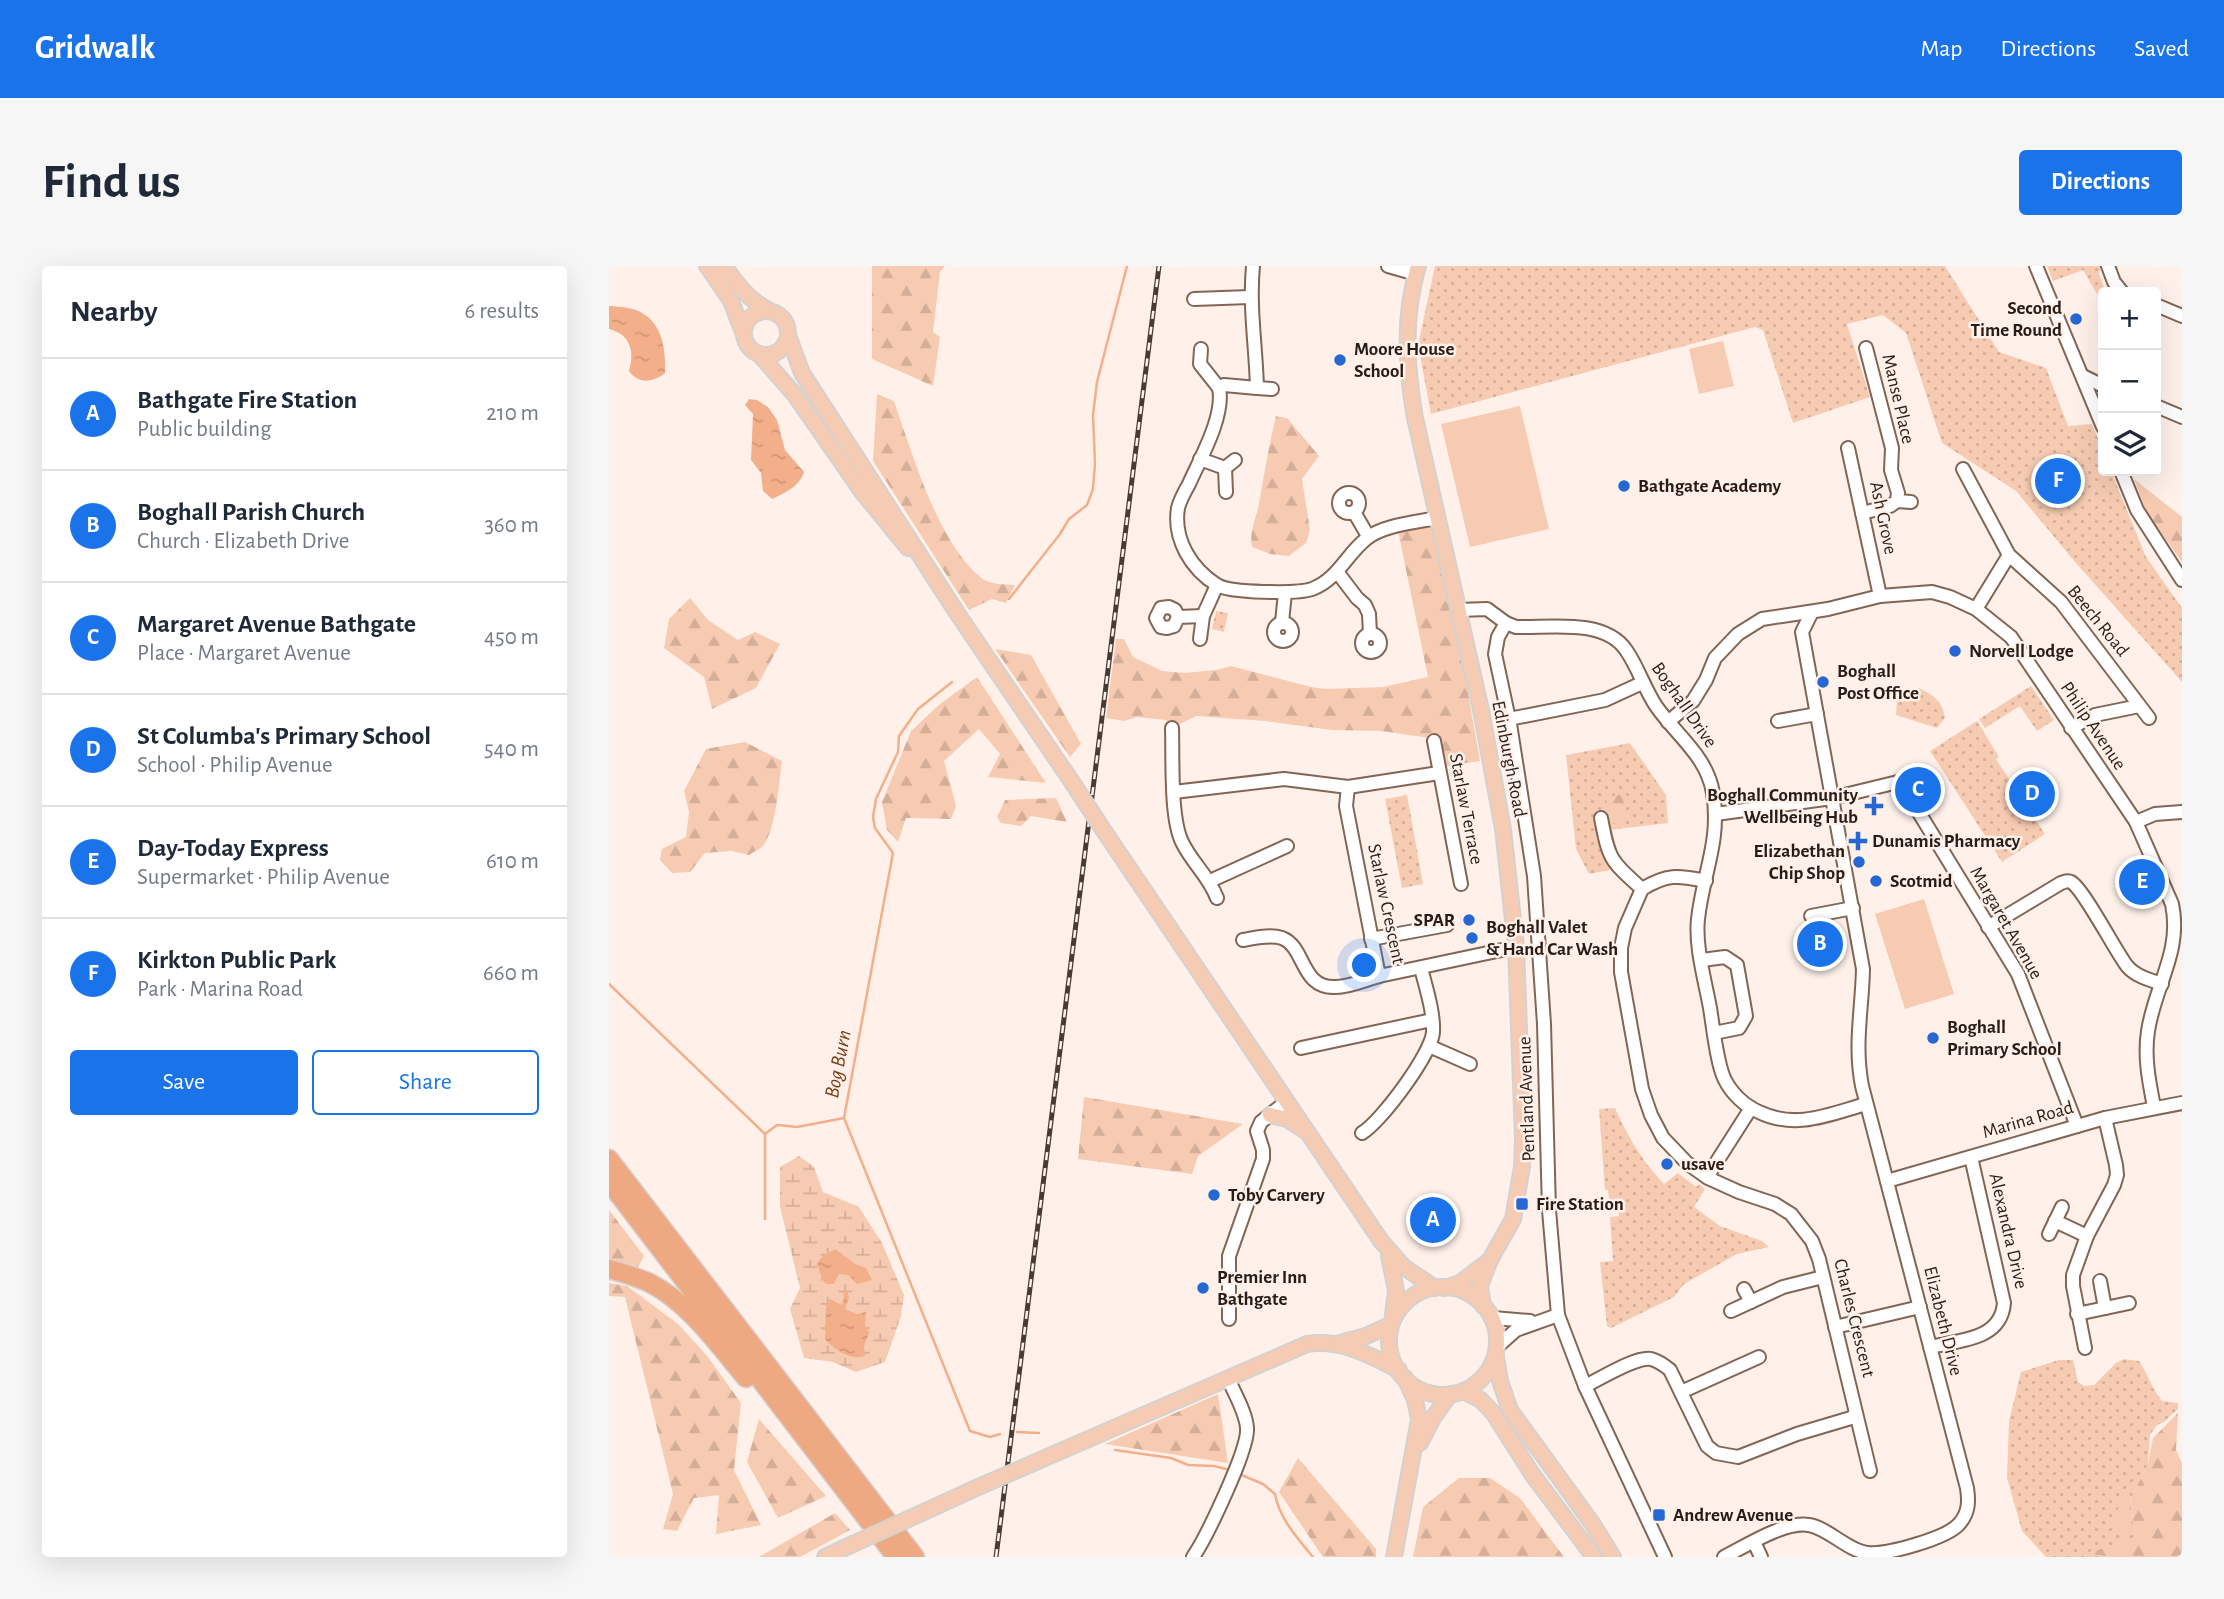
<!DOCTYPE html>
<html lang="en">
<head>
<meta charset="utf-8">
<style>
	:root { --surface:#fff; --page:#f6f6f7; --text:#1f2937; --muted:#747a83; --line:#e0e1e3; --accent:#1a73e8 }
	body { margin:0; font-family:"Alegreya Sans",sans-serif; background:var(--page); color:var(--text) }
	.controls { position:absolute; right:21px; top:21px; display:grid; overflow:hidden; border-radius:7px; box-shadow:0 7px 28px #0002 }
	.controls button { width:63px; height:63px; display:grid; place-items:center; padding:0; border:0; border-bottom:2px solid var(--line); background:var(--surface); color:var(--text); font:35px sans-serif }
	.you { position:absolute; left:756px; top:700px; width:24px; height:24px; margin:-18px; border:5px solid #fff; border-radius:50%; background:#1a73e8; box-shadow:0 0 0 10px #1a73e833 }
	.badge { display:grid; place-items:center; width:46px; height:46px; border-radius:50%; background:var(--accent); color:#fff; font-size:23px; font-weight:700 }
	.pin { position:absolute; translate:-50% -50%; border:4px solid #fff; box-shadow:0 2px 7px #0006 }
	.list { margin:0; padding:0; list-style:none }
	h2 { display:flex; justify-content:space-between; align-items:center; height:91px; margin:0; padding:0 28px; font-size:30px }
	h2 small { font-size:23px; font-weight:400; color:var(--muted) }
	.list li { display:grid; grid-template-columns:46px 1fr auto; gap:21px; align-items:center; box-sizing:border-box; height:112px; padding:0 28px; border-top:2px solid var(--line) }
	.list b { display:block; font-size:26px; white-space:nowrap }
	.list p { margin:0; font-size:23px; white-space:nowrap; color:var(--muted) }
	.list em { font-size:23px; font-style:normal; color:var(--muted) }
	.actions { display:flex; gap:14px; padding:21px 28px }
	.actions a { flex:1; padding:16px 0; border:2px solid var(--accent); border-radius:7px; text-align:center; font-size:24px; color:var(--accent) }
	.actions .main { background:var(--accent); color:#fff }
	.icon { flex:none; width:38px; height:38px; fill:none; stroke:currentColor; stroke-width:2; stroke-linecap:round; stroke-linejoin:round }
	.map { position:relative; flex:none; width:1573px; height:1291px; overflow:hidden; border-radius:7px }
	header { display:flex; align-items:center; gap:42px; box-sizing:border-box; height:98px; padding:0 35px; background:var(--accent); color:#fff }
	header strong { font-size:33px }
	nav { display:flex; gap:38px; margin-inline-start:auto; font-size:24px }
	.intro { display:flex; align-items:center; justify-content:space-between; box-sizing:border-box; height:168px; padding:0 42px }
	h1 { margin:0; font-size:49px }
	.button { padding:18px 32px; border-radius:7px; background:var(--accent); color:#fff; font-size:24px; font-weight:700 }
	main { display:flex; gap:42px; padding:0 42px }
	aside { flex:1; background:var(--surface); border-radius:7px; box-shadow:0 7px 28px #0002 }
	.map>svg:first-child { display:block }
</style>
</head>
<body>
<header>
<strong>Gridwalk</strong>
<nav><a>Map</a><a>Directions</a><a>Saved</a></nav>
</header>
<div class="intro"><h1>Find us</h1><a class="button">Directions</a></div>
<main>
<aside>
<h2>Nearby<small>6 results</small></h2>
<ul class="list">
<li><span class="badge">A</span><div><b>Bathgate Fire Station</b><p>Public building</p></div><em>210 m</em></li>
<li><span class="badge">B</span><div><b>Boghall Parish Church</b><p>Church · Elizabeth Drive</p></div><em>360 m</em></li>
<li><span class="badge">C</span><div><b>Margaret Avenue Bathgate</b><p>Place · Margaret Avenue</p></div><em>450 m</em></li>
<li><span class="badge">D</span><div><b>St Columba's Primary School</b><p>School · Philip Avenue</p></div><em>540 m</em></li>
<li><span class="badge">E</span><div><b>Day-Today Express</b><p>Supermarket · Philip Avenue</p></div><em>610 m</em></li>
<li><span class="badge">F</span><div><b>Kirkton Public Park</b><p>Park · Marina Road</p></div><em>660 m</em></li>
</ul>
<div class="actions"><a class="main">Save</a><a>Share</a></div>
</aside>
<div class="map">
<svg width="1573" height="1291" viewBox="0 0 1573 1291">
	<defs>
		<pattern id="green-dots" width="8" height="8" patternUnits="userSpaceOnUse" patternTransform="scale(1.75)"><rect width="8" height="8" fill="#f7cbb2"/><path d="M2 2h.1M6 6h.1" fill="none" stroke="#d4ae98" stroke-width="1.8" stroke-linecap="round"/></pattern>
		<pattern id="forest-firs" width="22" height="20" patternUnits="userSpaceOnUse" patternTransform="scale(1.75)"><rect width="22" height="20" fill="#f7cbb2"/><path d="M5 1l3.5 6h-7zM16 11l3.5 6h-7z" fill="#d4ae98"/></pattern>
		<pattern id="wetland-marsh" width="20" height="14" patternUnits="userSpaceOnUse" patternTransform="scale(1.75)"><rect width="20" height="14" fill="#f7cbb2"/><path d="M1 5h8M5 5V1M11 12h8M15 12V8" fill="none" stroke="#d4ae98"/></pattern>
		<pattern id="water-ripples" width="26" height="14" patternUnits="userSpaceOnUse" patternTransform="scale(1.75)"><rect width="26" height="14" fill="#f3af89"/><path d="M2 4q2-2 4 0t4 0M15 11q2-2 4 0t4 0" fill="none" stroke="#d09676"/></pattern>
	</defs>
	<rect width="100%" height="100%" fill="#fff1ea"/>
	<g fill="url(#green-dots)">
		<path d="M826,0H1336L1390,86L1437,102L1459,160L1483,158L1494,185V205H1502L1537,291L1573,342V416L1466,296L1407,225L1333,177L1297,67L1274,49L1238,58L1261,131L1184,157L1154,64L1146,61L822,148L809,79Z"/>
		<path d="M1438,0H1492L1490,8L1497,26L1489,30L1474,4L1444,15Z"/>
		<path d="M607,345L619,347L615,366L603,363Z"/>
		<path d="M1422,420L1445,454L1428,465L1411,440L1376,462L1370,453Z"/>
		<path d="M1310,422C1325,429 1334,436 1336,452L1328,462L1287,449L1288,434L1299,425Z"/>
		<path d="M1368,455L1390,491L1387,493L1436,568L1393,596L1321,485Z"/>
		<path d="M1021,477L1057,529L1059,557L1000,564L1004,588L1016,601L980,608L967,583L957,489Z"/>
		<path d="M798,529L814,618L793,622L776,533Z"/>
		<path d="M1006,842C1019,871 1033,895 1055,918L1069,907L1087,921L1090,918L1096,923L1085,941L1111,960L1153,975L1160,981L1128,988L1075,1018L1065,1031L1002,1062L998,1060L991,996L1004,995L1001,953L1002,951L1010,950L1009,943H1001L999,924H996L990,843Z"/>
		<path d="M1515,1093L1530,1095C1539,1108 1543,1123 1553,1135L1569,1137V1143L1555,1156L1548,1159L1541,1169L1539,1198L1521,1234L1527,1271L1481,1287L1500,1291H1437L1413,1265L1398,1212L1400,1155L1412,1106L1450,1094H1464L1469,1116L1475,1120L1485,1119L1507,1097Z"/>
	</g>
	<g fill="url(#forest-firs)">
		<path d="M263,0H336L331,6L324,66L331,71L324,120L263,93Z"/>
		<path d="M268,128L285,135C303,186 330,281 374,313C383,319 396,318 406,319L397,337L383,333L360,344L264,195Z"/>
		<path d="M667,150L678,152L710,190L693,213L701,264L697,277L680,290L661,288L643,281C640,265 647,253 650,238C655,208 660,179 667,150Z"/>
		<path d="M1525,213L1573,251V296L1538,247Z"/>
		<path d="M828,252L871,495L832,501L827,473L773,465L723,464L656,455L587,450L563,462L557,454L528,451L515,455L497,452L507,373H515L524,391L553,405L575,407L608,404L622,400L702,421L717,423L774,421L819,411L788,260Z"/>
		<path d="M81,332L99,354L129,374L146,366L171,378L147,422L103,443L95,411L55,382L60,353Z"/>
		<path d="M386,383L422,389L472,478L461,491Z"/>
		<path d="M368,411L437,517L379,511L391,488L370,463L335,495L347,540L342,553L297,552L289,576L278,564L273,536L302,465L331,438Z"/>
		<path d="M136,476L173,495C170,516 167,564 154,580C151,583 144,586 140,589L122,585L96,587L81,606L63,607L51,594L53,583L77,571L80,546L75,525L97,483Z"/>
		<path d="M1012,528L1021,554L1001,558L997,533Z"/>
		<path d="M447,532L458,556L422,550L412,560L392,557L388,551L396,534Z"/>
		<path d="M475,831L634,858L589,890L583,908L469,893Z"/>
		<path d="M0,944L35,990L28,1003L0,993Z"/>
		<path d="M0,1017L18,1020L69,1058L99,1091L132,1137L125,1204L152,1259L107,1268L110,1229L85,1232L68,1265L54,1263L64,1228L16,1031L0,1030Z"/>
		<path d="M609,1128L619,1197L496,1178Z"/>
		<path d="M1569,1147L1567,1184L1573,1197V1291H1500L1479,1287L1527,1271L1521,1234L1539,1198L1544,1172Z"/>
		<path d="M150,1153L217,1230L169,1252L138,1196Z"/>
		<path d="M689,1192L767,1283V1291H714L670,1226Z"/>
		<path d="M850,1212H881L911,1232L955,1291H804L814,1241Z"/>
		<path d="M226,1247L241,1264L191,1291H150Z"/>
	</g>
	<path fill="url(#wetland-marsh)" d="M190,890L205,901L214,926L250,941L273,977L295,1029L292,1050L276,1096L247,1106L224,1096L195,1092L181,1043L191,1022L171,941V901Z"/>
	<g fill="#f7cbb2">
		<path d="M1114,75L1125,120L1090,128L1080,83Z"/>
		<path d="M911,140L940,263L861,281L832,158Z"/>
		<path d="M1315,633L1345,728L1296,743L1266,648Z"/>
		<path d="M1517,1232L1523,1258L1517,1259L1519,1266L1507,1268L1505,1261L1511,1234Z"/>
	</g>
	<g fill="url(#water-ripples)">
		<path d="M0,40C10,41 24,41 33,47C54,59 57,85 56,107C45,116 30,119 20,105C26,85 21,68 0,63Z"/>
		<path d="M140,133L148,134L159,141L168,154L176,184L195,206C190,221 177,226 163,233L154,225L152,207L142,194L144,148L136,139Z"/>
		<path d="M226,983L246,998L257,1002L263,1014L248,1018L239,1009L230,1008L225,1018H217L213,1013L208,997L215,989Z"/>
		<path d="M234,1024L238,1025L240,1031L236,1043L248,1048L257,1046L256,1060L260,1067L255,1080L256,1090C241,1095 226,1084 216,1073L217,1040L221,1033L233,1039L235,1031Z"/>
	</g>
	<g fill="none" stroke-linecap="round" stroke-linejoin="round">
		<g stroke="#f3af89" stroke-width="2.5">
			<path d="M400,333L451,268L460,253L478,239L484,223L486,198L484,149L488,116L518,0"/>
			<path d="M343,416L309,443L290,470L289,486L267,533L264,551L266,562L284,587L235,852L361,1165L381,1171L391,1168"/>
			<path d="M0,718L156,868"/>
			<path d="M156,953V868L168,859L188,861L235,852"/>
			<path d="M408,1166L430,1167"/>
			<path d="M506,1184L562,1192L579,1199L605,1200L621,1204"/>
			<path d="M630,1208L654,1218L666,1228C670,1252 689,1273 704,1291"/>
		</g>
		<defs>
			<g id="minor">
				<path d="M644,0C640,41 647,81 648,122L615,119L610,122C616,150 591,193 580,218C576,225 571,234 569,242C564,273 582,303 608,319C621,327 688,328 703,323C728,314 737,289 757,273C773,259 808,256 828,252"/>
				<path d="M779,0L807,8"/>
				<path d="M1427,0L1494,161"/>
				<path d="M1499,0L1505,16L1513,26"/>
				<path d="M585,33L641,31"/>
				<path d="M1547,39L1573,50"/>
				<path d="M592,83L591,98L610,122"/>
				<path d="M1474,110L1494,120"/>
				<path d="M648,122L663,123"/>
				<path d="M1547,140L1573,151"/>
				<path d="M1239,182L1271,330"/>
				<path d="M591,193L616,202L626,194"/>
				<path d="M616,202L617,226"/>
				<path d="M1354,203L1400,289L1452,336L1540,452"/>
				<path d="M1512,205L1528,244L1573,314"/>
				<circle cx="740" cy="237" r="10"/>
				<path d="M1288,235L1302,236"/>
				<path d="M745,246L759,270"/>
				<path d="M1253,247L1281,240L1288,235L1289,227L1282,204L1283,182L1257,82"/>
				<path d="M729,307L748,332L756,339L760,348L761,368"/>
				<path d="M1367,343L1400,289"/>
				<path d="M850,344L878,343L897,357L907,361C941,362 995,352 1017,384C1029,401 1035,422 1047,440C1067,469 1098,490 1104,527C1112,575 1094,607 1089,653C1086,681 1096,714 1101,742C1104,760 1108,799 1116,814C1123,828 1136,840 1150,846C1187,864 1221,848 1257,838"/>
				<path d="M569,351L566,344L560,341L552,342L547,352L552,361L558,362L565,360L569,351L594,350"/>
				<path d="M673,356L676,327"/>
				<circle cx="674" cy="366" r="9"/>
				<path d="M897,357L889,371L886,388L901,458L925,610L935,758L940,944L949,1049L976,1120L1056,1291"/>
				<circle cx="762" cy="377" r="9"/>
				<path d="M591,373L594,350L608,319"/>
				<path d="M900,453L996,434L1033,417"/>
				<path d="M1169,455L1208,448"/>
				<path d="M1059,456L1084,435L1097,414L1106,392L1129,368L1153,353L1219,343L1271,330L1323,326L1341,331L1367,343L1402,371L1527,556L1563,638C1573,686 1546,719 1539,765C1535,791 1540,815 1545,841"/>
				<path d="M563,462C564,492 561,551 573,576C583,597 599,609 608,632"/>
				<path d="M1462,462L1486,449L1530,440"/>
				<path d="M825,475L852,618"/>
				<path d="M739,521L737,540L770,710L907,681"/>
				<path d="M565,526L675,513L739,521L830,507"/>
				<path d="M1107,548L1223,532L1289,516L1293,519L1409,708L1468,860"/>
				<path d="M992,552C1000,594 1001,594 1033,623"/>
				<path d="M1527,556L1546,548L1573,546"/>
				<path d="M601,615L678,580"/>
				<path d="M1097,615C1068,609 1058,608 1033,623L1016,662L1012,682V706L1033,823L1042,849L1054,872L1078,897L1099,912L1130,926L1166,938L1182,948L1203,975L1210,993L1261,1205"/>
				<path d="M1202,650L1244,642"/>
				<path d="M1379,661L1452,617C1456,616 1458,614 1462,616C1474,622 1507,686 1518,700C1526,710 1541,714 1553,718"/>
				<path d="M762,673L838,659"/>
				<path d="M634,674C646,672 661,668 673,672C697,681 691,723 727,721C741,721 756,714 770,710"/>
				<path d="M1093,694L1116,691L1128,699L1137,750L1130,762L1105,767"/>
				<path d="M820,780L861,798"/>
				<path d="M692,782L823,754"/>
				<path d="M753,867C772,856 823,787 824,766C825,746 817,722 812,702"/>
				<path d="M1098,911L1142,842"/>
				<path d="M1278,915L1496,852L1573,837"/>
				<path d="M1446,955L1478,970"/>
				<path d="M1440,968L1453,941"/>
				<path d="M1491,1015L1496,1042"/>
				<path d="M1135,1023L1142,1036"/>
				<path d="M1122,1045L1174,1021L1214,1011"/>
				<path d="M1468,1048L1520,1037"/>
				<path d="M884,1052L921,1055"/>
				<path d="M620,1053V990L654,893V884L648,865L652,856L678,835"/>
				<path d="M1226,1061L1311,1041"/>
				<path d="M889,1080L907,1064L949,1049"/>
				<path d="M1321,1081C1351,1074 1392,1074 1395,1037L1362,891"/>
				<path d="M1476,1082L1464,1020V1009L1478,970L1505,919L1508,909L1507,899L1496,852"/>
				<path d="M976,1120C991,1113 1027,1090 1042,1093C1050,1095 1055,1099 1061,1104L1098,1180L1107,1187L1129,1191L1188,1168L1242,1152L1247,1148"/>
				<path d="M1072,1126L1150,1091"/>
				<path d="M1145,1276L1152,1291"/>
				<path d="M584,1291C597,1272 640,1183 638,1162C637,1146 625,1127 619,1112"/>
				<path d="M1115,1291C1137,1280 1175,1255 1200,1259C1219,1262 1239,1285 1259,1287C1278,1289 1338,1272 1350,1258C1360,1247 1360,1235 1358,1222L1253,820C1245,778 1253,745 1254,703L1193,366L1203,346"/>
			</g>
			<g id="major">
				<path d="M98,0L122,35L135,69"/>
				<path d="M115,0C129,19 139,34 161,45"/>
				<path d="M809,0C794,52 797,99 806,152L872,444L894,563L907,681L914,872L913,901L904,953L881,994L871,1020L874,1040"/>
				<circle cx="157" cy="67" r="22"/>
				<path d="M179,69L193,107L348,347L463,516"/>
				<path d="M151,89L186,129L254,227L299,282"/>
				<path d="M493,562L772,975L795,1001L826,1022"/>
				<path d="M661,849L678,853L695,864"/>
				<path d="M780,990L787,1024L784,1049"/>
				<circle cx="834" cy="1075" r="54"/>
				<path d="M835,1022L851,1017L880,995"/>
				<path d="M731,1077L757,1070L781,1059"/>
				<path d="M887,1091L891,1115L901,1144L983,1257L1004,1291"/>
				<path d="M854,1125L872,1134L885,1148L923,1208L985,1291"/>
				<path d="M811,1177L824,1152L841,1128"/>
				<path d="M429,1195L698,1078C733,1073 760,1089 790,1104"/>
				<path d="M317,1245L367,1222"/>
				<path d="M216,1291L244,1278"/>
				<path d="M785,1291L810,1153L806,1134L796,1112"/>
			</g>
			<g id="highway">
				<path d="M0,893L306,1291"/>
				<path d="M0,916L287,1291"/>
				<path d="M0,1003C14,1007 28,1011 41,1017C81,1038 109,1079 137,1112"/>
			</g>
		</defs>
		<use href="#minor" stroke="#826555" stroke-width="16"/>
		<use href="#major" stroke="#d4d2d0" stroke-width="18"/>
		<use href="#highway" stroke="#d4d2d0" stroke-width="21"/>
		<use href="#minor" stroke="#fff" stroke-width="12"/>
		<use href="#major" stroke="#f5cbb4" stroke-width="14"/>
		<use href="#highway" stroke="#eea982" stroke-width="18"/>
		<defs>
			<path id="rail" d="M387,1291L550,0"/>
		</defs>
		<use href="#rail" stroke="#473b35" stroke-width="5"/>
		<use href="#rail" stroke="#fff1ea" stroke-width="2.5" stroke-dasharray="8" stroke-linecap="butt"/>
		<defs>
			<g id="major-bridge">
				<path d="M463,516L493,562"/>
				<path d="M367,1222L429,1195"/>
				<path d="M244,1278L317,1245"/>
			</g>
		</defs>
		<use href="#major-bridge" stroke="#d4d2d0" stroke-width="18" stroke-linecap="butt"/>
		<use href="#major-bridge" stroke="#f5cbb4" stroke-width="14"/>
	</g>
	<g fill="#2567d3" stroke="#fff1ea" stroke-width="2.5">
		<circle cx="1467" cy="53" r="7"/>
		<circle cx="731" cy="94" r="7"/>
		<circle cx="1015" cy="220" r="7"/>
		<circle cx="1346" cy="385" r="7"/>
		<circle cx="1214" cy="416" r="7"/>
		<path d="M1261.5 529.5h7v7h7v7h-7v7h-7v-7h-7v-7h7z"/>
		<path d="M1245.5 564.5h7v7h7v7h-7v7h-7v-7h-7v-7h7z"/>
		<circle cx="1250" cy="596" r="7"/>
		<circle cx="1267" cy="615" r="7"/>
		<circle cx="860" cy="654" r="7"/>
		<circle cx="863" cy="672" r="7"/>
		<circle cx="1324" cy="772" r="7"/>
		<circle cx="1058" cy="898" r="7"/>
		<circle cx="605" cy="929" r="7"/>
		<rect x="906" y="931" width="14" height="14" rx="3.5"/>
		<circle cx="594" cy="1022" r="7"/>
		<rect x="1043" y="1242" width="14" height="14" rx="3.5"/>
	</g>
	<g text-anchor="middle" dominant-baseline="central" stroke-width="5" stroke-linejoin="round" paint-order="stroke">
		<g font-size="19" font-weight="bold" fill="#281c16" stroke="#fff1ea" text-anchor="start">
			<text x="1453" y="42" text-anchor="end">Second<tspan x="1453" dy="22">Time Round</tspan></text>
			<text x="745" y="83">Moore House<tspan x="745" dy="22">School</tspan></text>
			<text x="1029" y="220">Bathgate Academy</text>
			<text x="1360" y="385">Norvell Lodge</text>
			<text x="1228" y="405">Boghall<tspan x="1228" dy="22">Post Office</tspan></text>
			<text x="1249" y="529" text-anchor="end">Boghall Community<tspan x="1249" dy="22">Wellbeing Hub</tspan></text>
			<text x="1263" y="575">Dunamis Pharmacy</text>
			<text x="1236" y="585" text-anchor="end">Elizabethan<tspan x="1236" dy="22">Chip Shop</tspan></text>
			<text x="1281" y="615">Scotmid</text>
			<text x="846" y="654" text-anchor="end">SPAR</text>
			<text x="877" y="661">Boghall Valet<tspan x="877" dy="22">&amp; Hand Car Wash</tspan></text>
			<text x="1338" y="761">Boghall<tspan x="1338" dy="22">Primary School</tspan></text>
			<text x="1072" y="898">usave</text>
			<text x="619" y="929">Toby Carvery</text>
			<text x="927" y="938">Fire Station</text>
			<text x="608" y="1011">Premier Inn<tspan x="608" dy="22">Bathgate</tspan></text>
			<text x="1064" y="1249">Andrew Avenue</text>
		</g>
		<g font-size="19" fill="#281c16" stroke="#fff1ea">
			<text transform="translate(1289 133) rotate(77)">Manse Place</text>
			<text transform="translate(1274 252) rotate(78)">Ash Grove</text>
			<text transform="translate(1489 355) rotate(51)">Beech Road</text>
			<text transform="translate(1075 439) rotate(55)">Boghall Drive</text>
			<text transform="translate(1484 460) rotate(56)">Philip Avenue</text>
			<text transform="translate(900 493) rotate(79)">Edinburgh Road</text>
			<text transform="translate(857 543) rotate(79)">Starlaw Terrace</text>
			<text transform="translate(777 638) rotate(78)">Starlaw Crescent</text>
			<text transform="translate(1397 657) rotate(60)">Margaret Avenue</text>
			<text transform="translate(918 833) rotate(-92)">Pentland Avenue</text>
			<text transform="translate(1419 854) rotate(-16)">Marina Road</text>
			<text transform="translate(1399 965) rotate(77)">Alexandra Drive</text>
			<text transform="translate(1245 1052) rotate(76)">Charles Crescent</text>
			<text transform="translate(1334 1055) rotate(76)">Elizabeth Drive</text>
		</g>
		<g font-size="21" font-style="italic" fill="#793c13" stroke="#fff1ea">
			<text transform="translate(229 798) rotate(-79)">Bog Burn</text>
		</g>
	</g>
</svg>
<div class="controls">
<button>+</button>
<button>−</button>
<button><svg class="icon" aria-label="layers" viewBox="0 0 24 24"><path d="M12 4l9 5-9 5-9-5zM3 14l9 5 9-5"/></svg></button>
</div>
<div class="you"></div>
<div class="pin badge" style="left:824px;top:954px">A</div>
<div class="pin badge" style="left:1211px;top:678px">B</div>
<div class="pin badge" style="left:1309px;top:524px">C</div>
<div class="pin badge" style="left:1423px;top:528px">D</div>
<div class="pin badge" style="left:1533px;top:616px">E</div>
<div class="pin badge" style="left:1449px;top:215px">F</div>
</div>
</main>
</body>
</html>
